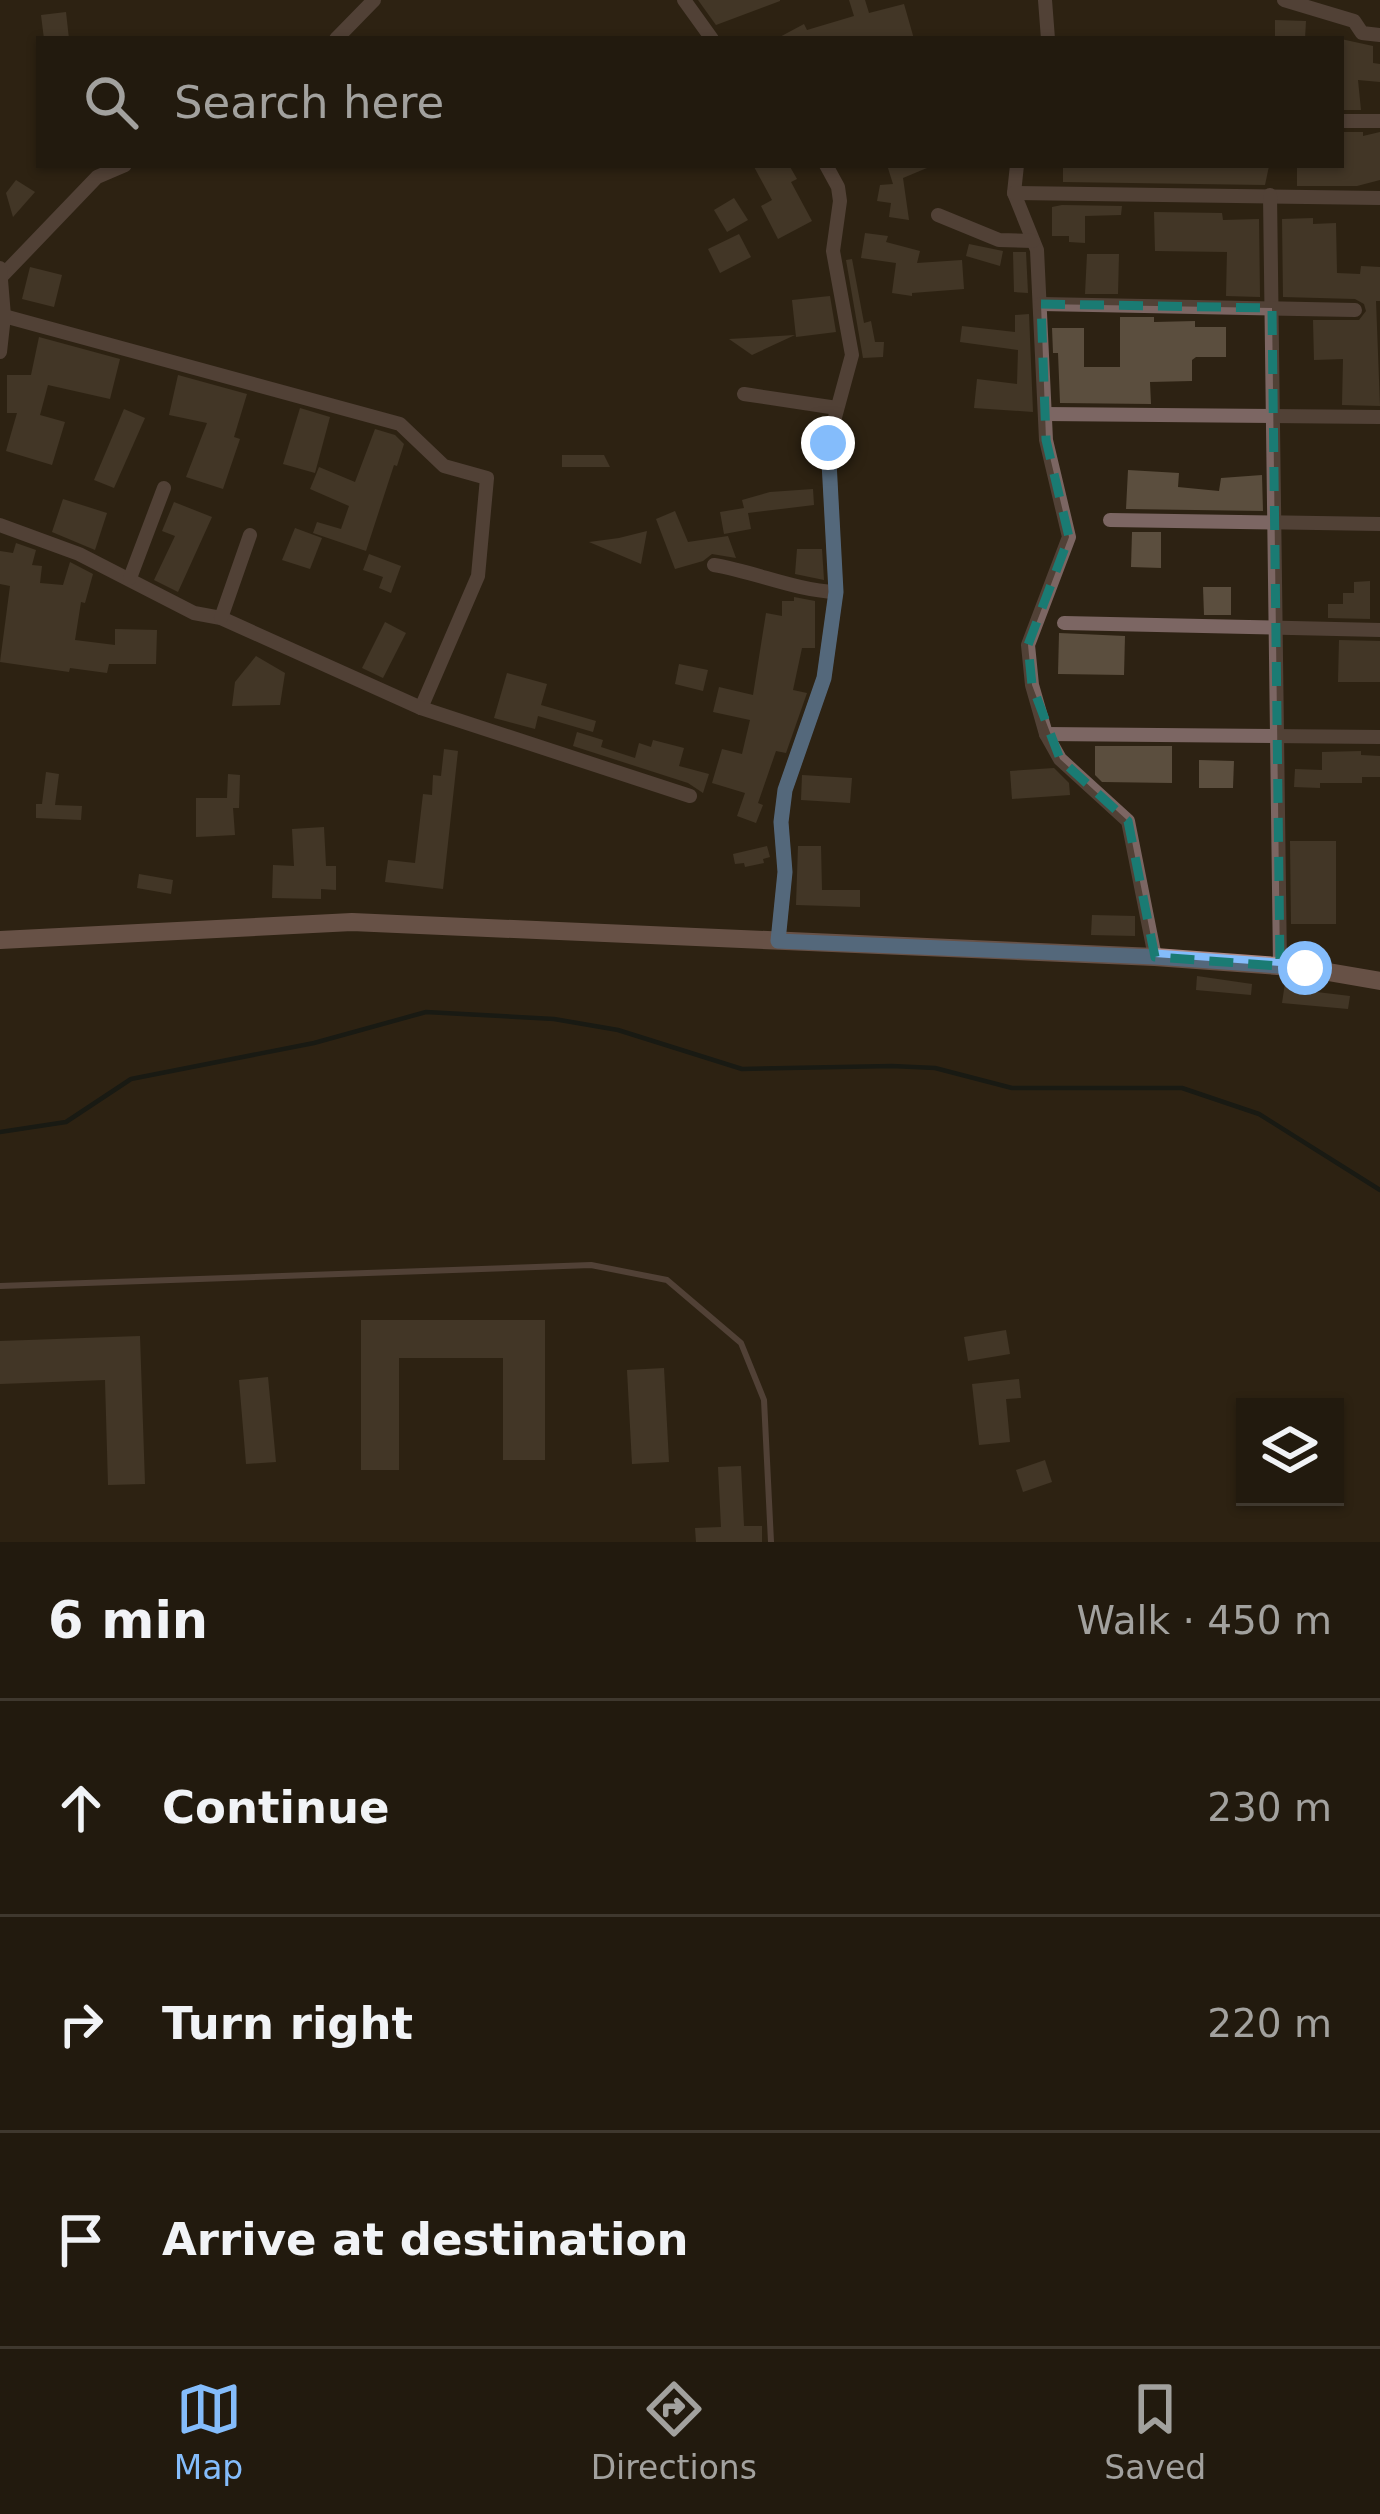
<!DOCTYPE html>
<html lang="en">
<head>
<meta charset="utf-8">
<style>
	:root { --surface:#221a0e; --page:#2e271c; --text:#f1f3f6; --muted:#a2a19e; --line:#3f382e; --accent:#84bcfb }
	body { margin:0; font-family:"DejaVu Sans",sans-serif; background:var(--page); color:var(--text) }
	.controls { position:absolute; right:36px; bottom:36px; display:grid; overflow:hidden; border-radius:0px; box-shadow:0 3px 9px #0004 }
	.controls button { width:108px; height:108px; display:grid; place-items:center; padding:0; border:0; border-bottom:3px solid var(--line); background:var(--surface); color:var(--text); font:60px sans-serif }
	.stop { position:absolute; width:36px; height:36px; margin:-27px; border:9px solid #84bcfb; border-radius:50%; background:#fff }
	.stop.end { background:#84bcfb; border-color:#fff; box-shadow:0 3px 12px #0008 }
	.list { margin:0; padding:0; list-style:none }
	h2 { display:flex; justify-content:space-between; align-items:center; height:156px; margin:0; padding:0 48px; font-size:51px }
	h2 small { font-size:39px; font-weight:400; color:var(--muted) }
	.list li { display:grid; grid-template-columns:78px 1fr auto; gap:36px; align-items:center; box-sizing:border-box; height:216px; padding:0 48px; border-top:3px solid var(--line) }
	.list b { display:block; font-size:45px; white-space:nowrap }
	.list em { font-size:39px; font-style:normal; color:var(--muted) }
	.icon { flex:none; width:66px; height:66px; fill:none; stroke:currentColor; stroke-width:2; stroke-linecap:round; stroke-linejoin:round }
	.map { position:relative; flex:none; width:1380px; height:1542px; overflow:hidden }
	.search { position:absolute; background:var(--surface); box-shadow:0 3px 9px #0004; left:36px; right:36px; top:36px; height:132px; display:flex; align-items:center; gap:30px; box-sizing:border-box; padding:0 42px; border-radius:0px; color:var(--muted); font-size:45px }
	.sheet { height:804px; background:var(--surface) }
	nav { display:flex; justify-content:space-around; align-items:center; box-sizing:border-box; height:168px; border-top:3px solid var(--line); background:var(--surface); font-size:33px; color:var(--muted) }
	nav a { display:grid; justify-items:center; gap:6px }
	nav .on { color:var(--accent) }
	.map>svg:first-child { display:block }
</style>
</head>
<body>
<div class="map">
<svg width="1380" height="1542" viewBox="0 0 1380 1542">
	<rect width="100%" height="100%" fill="#2d2213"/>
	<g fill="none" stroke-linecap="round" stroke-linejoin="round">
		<path stroke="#011014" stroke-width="4.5" d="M0,1132L66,1122L131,1079L314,1043L426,1012L554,1019L618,1030L742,1069L892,1066L935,1068L1012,1088H1182L1259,1114L1380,1190"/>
	</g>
	<g fill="#5b4e3e">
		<path d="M698,0H780V1L716,25Z"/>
		<path d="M849,0H865L869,13L904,4L914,39H776L804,24L807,30L854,16Z"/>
		<path d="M66,12L69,39H44L41,15Z"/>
		<path d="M1275,20L1306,21L1305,39H1275Z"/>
		<path d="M1341,39L1373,46V63L1380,64V82L1358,80L1361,110H1341Z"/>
		<path d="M1341,132H1363V136L1380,132V180L1357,186H1297V165H1341Z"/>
		<path d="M753,165H789L797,179L791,182L812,221L778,239L761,206L772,200Z"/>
		<path d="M887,165H934L903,178L909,220L889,217L891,203L877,201L880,185L893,184Z"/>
		<path d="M1063,165H1261L1269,166L1265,185L1063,182Z"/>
		<path d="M16,180L35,192L13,217L6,193Z"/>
		<path d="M734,198L748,220L727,232L714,210Z"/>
		<path d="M1062,205L1122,206L1121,215L1085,216V243L1069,242V236H1052V207Z"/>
		<path d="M1154,212L1222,213L1223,220L1259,219L1260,297L1226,296L1227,252L1155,251Z"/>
		<path d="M1313,218V224L1336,223L1337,273L1360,274L1361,266L1380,267V301H1376L1380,406L1342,405L1343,359L1314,360L1313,320H1359L1366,311L1364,304L1355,299L1283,297L1282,219Z"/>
		<path d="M865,233L888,236L886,242L920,251L917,263L962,260L964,289L912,293V296L892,293L896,263L861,258Z"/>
		<path d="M739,234L751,257L720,273L708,249Z"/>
		<path d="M969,244L1003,251L1000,266L966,256Z"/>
		<path d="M1013,252H1026L1028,293L1014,292Z"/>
		<path d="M1087,254H1119L1118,294H1085Z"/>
		<path d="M852,259L864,323L871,321L875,342H884L883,357L863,358L846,260Z"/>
		<path d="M30,267L62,275L54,307L22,299Z"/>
		<path d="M830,296L836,332L796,337L792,300Z"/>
		<path d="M1029,314L1033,412L974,408L977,379L1017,384L1018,350L960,342L962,326L1015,332V315Z"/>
		<path d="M1120,317H1154V322L1195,321V327H1226V357H1196L1192,360V381L1150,382L1151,404L1060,403L1058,353H1053L1052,328H1084V367H1120Z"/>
		<path d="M795,335L752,355L729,339Z"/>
		<path d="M39,337L120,359L110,399L48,385L40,415L65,422L52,465L6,451L17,413H7V375H31Z"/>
		<path d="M178,375L247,394L234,437L240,439L223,489L186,477L207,423L169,415Z"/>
		<path d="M300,408L330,417L315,473L283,464Z"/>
		<path d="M124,409L145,418L114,488L94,480Z"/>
		<path d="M375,429L395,435L404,444L397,466L394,465L366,551L313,533L317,522L341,529L349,506L310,489L319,467L355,482Z"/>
		<path d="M562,455H604L610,467H562Z"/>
		<path d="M1128,470L1179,473L1178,487L1219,491L1221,478L1262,475L1263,511L1126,509Z"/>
		<path d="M813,489L814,505L748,513L751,529L724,534L720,512L744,508L742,500L770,492Z"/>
		<path d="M63,499L107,513L95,550L52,532Z"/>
		<path d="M174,502L212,517L178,592L154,580L175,536L162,531Z"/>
		<path d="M675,511L688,542L728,536L736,558L712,554L703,561L675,569L656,519Z"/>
		<path d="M295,528L322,538L310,569L282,560Z"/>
		<path d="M647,531L641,564L589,542L619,538Z"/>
		<path d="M1132,532H1161V568L1131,567Z"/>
		<path d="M16,543L36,550L32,565L42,566L40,583L63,585L70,562L93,574L85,603L81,602L75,640L115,645V629L157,630L156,664H109L107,673L70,668L69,672L0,662L10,586L0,584V551L13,553Z"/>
		<path d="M797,549H822L824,580L795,574Z"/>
		<path d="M369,554L401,566L391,593L379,588L383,577L363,570Z"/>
		<path d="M1370,581V619L1328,618V604H1343V593H1354V582Z"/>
		<path d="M1203,587H1231V615H1204Z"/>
		<path d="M794,597L815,601V648H802L793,690L807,693L786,753L776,751L758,803L763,805L756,823L737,816L745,793L712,783L722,749L742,754L750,720L713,712L719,687L753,695L766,613L782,616V601H794Z"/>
		<path d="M385,622L406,633L383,678L362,668Z"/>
		<path d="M1059,633L1125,636L1124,675L1058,674Z"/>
		<path d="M1339,640L1380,641V682H1338Z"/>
		<path d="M256,656L285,673L280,705L232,706L235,682Z"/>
		<path d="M679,664L708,670L703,691L675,684Z"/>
		<path d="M507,673L547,684L541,705L596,721L593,732L538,716L535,729L494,718Z"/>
		<path d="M577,732L603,740L601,747L635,758L639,743L651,747L653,740L684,748L679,766L709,774L703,793L688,783L573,746Z"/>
		<path d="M1095,746H1172V783L1102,782L1095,775Z"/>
		<path d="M444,749L458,751L443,889L385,882L388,860L415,863L423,794L432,795L433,775L441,776Z"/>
		<path d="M1361,751V755L1380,756V777H1362V783H1320V788L1294,787L1295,769L1322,770V752Z"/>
		<path d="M1199,760L1234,761L1233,788H1199Z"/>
		<path d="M1054,768L1069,783L1070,795L1012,799L1010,771Z"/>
		<path d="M46,772L59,774L55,805L82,806L81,820L36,818V804H42Z"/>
		<path d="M228,774L240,775L239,808H233L235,835L196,837V798H227Z"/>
		<path d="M802,775L852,778L850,803L801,800Z"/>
		<path d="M324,827L326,866H336V890L321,889V899L272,898L273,865L294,866L292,829Z"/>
		<path d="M1290,841H1336V924H1291Z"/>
		<path d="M767,846L770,857L763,859L764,863L745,867L744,863L735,864L733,854Z"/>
		<path d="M798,846H821L822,890H860V907L796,905Z"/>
		<path d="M139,874L173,880L171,894L137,888Z"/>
		<path d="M1092,915L1135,916V936L1091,935Z"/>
		<path d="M1197,976L1252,984L1251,995L1196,990Z"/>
		<path d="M1285,983L1301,985L1300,990L1350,996L1348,1009L1282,1003Z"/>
		<path d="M361,1320H545V1460H503V1358H399V1470H361Z"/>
		<path d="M1006,1330L1010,1354L968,1361L964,1337Z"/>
		<path d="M140,1336L145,1484L108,1485L105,1380L0,1384V1341Z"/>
		<path d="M664,1368L669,1462L632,1464L627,1370Z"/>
		<path d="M268,1377L276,1462L246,1464L239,1380Z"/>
		<path d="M1019,1379L1021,1398L1006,1399L1010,1442L979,1445L972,1384Z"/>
		<path d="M1045,1460L1052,1482L1023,1492L1016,1470Z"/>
		<path d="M741,1466L744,1526H762V1542H696L695,1528L721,1527L718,1467Z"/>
	</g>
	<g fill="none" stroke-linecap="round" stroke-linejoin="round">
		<path stroke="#7c6663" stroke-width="6" d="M0,1286L591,1265L667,1280L741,1343L764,1400L771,1542"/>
		<g stroke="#7c6663" stroke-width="14">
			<path d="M684,0L712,39"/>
			<path d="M1045,0L1048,39"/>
			<path d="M1284,0L1354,21L1362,33L1380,35"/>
			<path d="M336,39L374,0"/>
			<path d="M1341,121H1380"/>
			<path d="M1017,165L1014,193L1037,250L1046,440L1069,537L1028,645L1032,685L1046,734L1060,759L1128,821L1155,957"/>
			<path d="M1014,193L1380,198"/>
			<path d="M1270,195L1280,966"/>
			<path d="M938,215L999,240L1033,241"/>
			<path d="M3,275L97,177L125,165"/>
			<path d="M1041,304L1355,310"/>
			<path d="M4,316L400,424L444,466L487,478L478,576L421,708"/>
			<path d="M0,352L4,316L0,268"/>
			<path d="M744,394L837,408"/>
			<path d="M1045,414L1380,417"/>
			<path d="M1110,520L1380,524"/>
			<path d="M0,525L79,554L194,613L221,618L421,708L690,796"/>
			<path d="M714,565C756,572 794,590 836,592"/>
			<path d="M130,578L164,488"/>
			<path d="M221,618L250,535"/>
			<path d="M1064,623L1380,630"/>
			<path d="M1046,734L1380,737"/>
			<path d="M778,941L785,872L781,822L785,790L824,678L836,592L828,443L852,355L833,251L840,201L838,187L826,165"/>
		</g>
		<path stroke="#ae8a86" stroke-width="18" d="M0,940L352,922L1155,957L1305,968L1380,981"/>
	</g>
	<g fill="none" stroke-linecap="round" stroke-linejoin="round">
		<path stroke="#84bcfb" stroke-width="15" d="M828,443L836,592L824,678L785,790L781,822L785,872L778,941L1155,957L1305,968"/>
	</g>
	<path d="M0 0H1380V1542H0ZM1041,304L1272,308L1280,966L1155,957L1128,821L1060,759L1032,685L1028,645L1069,537L1046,440Z" fill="#2d2213" fill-opacity=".55" fill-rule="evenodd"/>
	<path fill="none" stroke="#1a7b73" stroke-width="9" stroke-dasharray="24 15" stroke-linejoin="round" d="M1041,304L1272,308L1280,966L1155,957L1128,821L1060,759L1032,685L1028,645L1069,537L1046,440Z"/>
</svg>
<div class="controls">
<button><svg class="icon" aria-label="layers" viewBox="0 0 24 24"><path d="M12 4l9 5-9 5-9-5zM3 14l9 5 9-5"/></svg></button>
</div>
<div class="stop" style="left:1305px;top:968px"></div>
<div class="stop end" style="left:828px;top:443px"></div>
<div class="search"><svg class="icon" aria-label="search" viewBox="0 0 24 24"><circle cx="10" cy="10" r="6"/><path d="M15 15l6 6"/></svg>Search here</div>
</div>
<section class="sheet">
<h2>6 min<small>Walk · 450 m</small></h2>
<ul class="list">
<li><svg class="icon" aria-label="ahead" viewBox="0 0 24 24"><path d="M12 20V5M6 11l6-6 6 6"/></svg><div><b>Continue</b></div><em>230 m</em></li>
<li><svg class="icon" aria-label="right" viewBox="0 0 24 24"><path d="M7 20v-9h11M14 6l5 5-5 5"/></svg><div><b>Turn right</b></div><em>220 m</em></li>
<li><svg class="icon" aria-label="arrive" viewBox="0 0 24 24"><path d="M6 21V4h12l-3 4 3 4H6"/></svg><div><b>Arrive at destination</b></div></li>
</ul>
</section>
<nav>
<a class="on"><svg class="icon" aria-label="map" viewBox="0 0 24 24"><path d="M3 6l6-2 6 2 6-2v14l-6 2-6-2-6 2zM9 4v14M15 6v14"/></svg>Map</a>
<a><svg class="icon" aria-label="directions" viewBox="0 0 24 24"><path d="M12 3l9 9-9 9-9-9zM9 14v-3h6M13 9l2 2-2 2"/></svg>Directions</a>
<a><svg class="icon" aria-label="saved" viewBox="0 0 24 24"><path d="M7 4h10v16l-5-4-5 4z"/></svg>Saved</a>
</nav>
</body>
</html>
